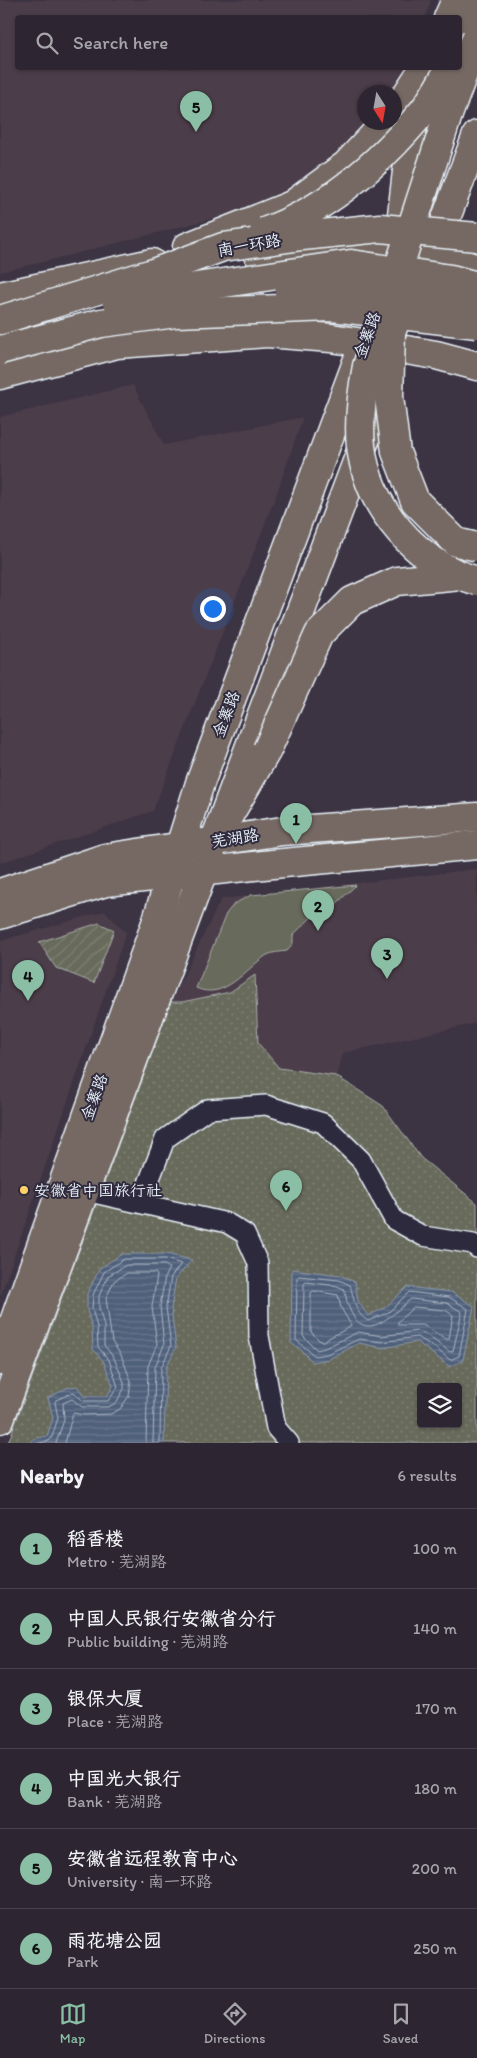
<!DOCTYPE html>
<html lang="en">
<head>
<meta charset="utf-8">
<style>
	:root { --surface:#2d2632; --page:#39323e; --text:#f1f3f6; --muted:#a7a5ac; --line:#48434d; --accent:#8abfa5 }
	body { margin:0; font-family:Itim,"LXGW WenKai TC",sans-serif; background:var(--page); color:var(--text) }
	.controls { position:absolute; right:15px; bottom:15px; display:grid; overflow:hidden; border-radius:5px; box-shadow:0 1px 4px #0004 }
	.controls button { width:45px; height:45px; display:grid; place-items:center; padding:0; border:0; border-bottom:1px solid var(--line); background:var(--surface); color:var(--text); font:25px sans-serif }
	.compass { position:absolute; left:357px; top:85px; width:45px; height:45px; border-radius:50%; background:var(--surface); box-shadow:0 1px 4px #0004; rotate:169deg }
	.you { position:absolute; left:212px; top:608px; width:18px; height:18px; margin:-12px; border:4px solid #fff; border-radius:50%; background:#1a73e8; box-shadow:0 0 0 8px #1a73e833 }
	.badge { display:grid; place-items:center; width:32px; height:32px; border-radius:50%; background:var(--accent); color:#111; font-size:16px; font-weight:700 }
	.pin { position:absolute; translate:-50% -41px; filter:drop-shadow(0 1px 2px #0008) }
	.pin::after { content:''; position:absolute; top:26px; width:18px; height:15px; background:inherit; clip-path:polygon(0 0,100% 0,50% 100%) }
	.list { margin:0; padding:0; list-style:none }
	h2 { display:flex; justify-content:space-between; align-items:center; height:65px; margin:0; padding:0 20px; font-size:21px }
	h2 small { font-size:16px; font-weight:400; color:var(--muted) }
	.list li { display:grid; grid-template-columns:32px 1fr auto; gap:15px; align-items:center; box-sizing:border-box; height:80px; padding:0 20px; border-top:1px solid var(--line) }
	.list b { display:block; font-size:19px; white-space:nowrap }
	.list p { margin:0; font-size:16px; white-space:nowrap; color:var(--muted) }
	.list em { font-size:16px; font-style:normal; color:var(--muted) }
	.icon { flex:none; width:28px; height:28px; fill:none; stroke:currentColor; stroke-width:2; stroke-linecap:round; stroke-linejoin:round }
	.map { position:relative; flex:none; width:477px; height:1443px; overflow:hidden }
	.search { position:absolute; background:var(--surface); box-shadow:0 1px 4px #0004; left:15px; right:15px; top:15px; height:55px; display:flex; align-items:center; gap:12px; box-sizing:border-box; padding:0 18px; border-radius:5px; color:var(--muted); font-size:19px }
	.sheet { height:545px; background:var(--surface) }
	nav { display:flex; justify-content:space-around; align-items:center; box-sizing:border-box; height:70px; border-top:1px solid var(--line); background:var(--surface); font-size:14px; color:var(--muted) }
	nav a { display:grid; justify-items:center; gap:2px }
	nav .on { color:var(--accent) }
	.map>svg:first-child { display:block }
</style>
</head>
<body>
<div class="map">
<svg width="477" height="1443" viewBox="0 0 477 1443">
	<defs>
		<pattern id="park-dots" width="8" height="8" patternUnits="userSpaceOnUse" patternTransform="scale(1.25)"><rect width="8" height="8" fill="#686a5b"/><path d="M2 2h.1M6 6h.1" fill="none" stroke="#7e8073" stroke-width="1.8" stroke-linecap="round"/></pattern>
		<pattern id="garden-furrows" width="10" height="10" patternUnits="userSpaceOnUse" patternTransform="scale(1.25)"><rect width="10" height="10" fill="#686a5b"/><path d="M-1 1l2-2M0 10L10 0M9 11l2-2" fill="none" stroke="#7e8073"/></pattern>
		<pattern id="water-rules" width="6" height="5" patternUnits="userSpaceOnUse" patternTransform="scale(1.25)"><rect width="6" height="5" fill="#50607a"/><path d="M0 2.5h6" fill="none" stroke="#69778e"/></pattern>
	</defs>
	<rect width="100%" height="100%" fill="#3c3343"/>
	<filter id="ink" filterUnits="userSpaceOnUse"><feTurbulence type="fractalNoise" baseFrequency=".02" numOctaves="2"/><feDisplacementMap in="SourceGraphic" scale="10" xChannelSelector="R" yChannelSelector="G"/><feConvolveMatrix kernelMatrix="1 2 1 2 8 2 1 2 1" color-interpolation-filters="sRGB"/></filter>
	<g filter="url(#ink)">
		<g fill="#4b3e4a" fill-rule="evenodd">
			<path d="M0,0H431L425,18H18V68H408L404,80L394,93L364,92V122L373,123L360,141L274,203L51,260L0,272Z"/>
			<path d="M133,385L164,445L303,417L277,493L153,811L0,863V417Z"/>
			<path d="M477,869V1023L343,1053L336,1076L383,1106L421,1158L477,1203V1443H200L279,1068L258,1043V1017L230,992L182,1002H171L221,899ZM421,1387H458V1424H421Z"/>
			<path d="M105,911L126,933L0,1297V941Z"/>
		</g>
		<path fill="#686a5b" stroke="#a8aeaa" d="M356,885L334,906L319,910L293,935V943L287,951C280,952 273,952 267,955C245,969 225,1001 196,988L226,914L234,904L251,895Z"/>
		<path fill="url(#park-dots)" stroke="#a8aeaa" fill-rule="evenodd" d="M255,975L258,1043L279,1068L336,1076L383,1106L421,1158L477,1203V1443H8L171,1002H182L230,992ZM421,1387H458V1424H421Z"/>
		<path fill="url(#garden-furrows)" stroke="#a8aeaa" d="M99,923L114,930L94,983L56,968L39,942Z"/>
		<g fill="url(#water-rules)" stroke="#8d9aac">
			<path d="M122,1254H166L192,1260L176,1278L171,1308L176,1347L166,1368L164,1443H31L33,1439L47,1436L53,1418L48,1398L67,1388L77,1386L84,1396H107L113,1386L104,1362L93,1349L92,1328L87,1310V1294L100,1268Z"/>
			<path d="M292,1269L340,1275L355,1282L358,1301L368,1316L386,1307L407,1287L451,1292L474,1306L463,1360L450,1367L417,1342L382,1348L359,1343L329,1359L313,1362L301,1350L291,1343Z"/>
		</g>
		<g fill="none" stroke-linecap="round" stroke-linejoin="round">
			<g stroke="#abb7c6" stroke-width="1">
				<path d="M299,1276L339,1280L350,1285C354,1297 354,1313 368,1321L389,1312L409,1292L449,1297L468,1309L459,1356L450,1360L434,1347L417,1337L382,1342L359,1339L327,1354L315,1356L296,1340L297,1278Z"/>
				<path d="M306,1282L337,1286L344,1289C346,1294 346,1300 348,1305C363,1347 390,1316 411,1299L447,1303L462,1312L453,1351L450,1352L424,1333L417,1331L382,1336L358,1332L325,1348L317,1350L303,1336L304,1285Z"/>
				<path d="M314,1291L338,1295L341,1308L351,1325L350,1327L321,1342L311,1332V1293Z"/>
				<path d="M414,1307L445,1310L453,1315L449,1339H446L423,1325H398V1322Z"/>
				<path d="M39,1443L49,1441L52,1437L58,1418L55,1402L56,1400L74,1392L83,1401H108L118,1387L109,1360L98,1347L97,1327L92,1309L93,1295L104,1272L124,1259H166L181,1264L171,1277L166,1307L171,1346L161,1368L160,1443"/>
				<path d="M56,1443L64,1420L63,1403L72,1399L82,1407H108L116,1403L124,1389V1382L114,1358L104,1345V1326L99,1308V1296L108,1276L126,1265H165L169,1268L165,1276L160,1306L164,1345L155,1367L153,1443"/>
				<path d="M65,1443L73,1413L84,1415L111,1414L120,1409L129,1396L131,1381L121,1355L112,1342L106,1298L114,1281L127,1273H155L157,1275L152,1307L157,1344L148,1366L146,1443"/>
			</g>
			<defs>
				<g id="minor">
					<path d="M85,1191L227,1223L245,1234L258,1263L259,1336L276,1428L289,1443"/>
					<path d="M141,1202L165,1139L208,1109L266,1105L323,1123L361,1160L394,1220L423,1236L473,1244L477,1248"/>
				</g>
				<g id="primary">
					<path d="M394,114L424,68"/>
					<path d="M187,247L292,205L346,165L386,122"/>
					<path d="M398,249L407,171L432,102"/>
					<path d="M257,253L399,245L434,253L477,269"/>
					<path d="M0,296L152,263"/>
					<path d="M0,375L117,344L267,333L331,338L364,343L436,355L477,366"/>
					<path d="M0,893L105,858L282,831L477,817"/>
					<path d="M0,915L106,882L273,864L477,845"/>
					<path d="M0,1361L156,923L200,783L363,346"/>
					<path d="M0,1419L239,775L381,398L388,373"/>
				</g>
				<g id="trunk">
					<path d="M448,18L456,0"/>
					<path d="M460,49L477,8"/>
					<path d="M417,296L477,135"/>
					<path d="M214,841L267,750"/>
				</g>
			</defs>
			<use href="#minor" stroke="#e8f1f8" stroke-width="22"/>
			<use href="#primary" stroke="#e8f1f8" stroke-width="31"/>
			<use href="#trunk" stroke="#e8f1f8" stroke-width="31"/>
			<use href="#minor" stroke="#2f2a3d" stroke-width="19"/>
			<use href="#primary" stroke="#766964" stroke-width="28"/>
			<use href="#trunk" stroke="#766964" stroke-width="28"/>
			<defs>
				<g id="trunk-bridge">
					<path d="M477,36L448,115L367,366C362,392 358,419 361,446C368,508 417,564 477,581"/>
					<path d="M264,232C329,209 381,162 424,110C434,97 442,81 450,68"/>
					<path d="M289,294L355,283L442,297L477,307"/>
					<path d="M116,299L351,264L451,279L477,286"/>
					<path d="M396,319L391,333L389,397L396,452L415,501L456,542L477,547"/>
					<path d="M0,320L153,273L223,247L302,236L380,228L477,237"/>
					<path d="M0,350L101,323L176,313L332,307L477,324"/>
					<path d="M267,750L319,634L352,601L397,581L461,575"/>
				</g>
			</defs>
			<use href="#trunk-bridge" stroke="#e8f1f8" stroke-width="31" stroke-linecap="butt"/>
			<use href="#trunk-bridge" stroke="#766964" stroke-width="28"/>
		</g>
	</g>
	<circle fill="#ffd166" stroke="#2f2a3d" stroke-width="2" cx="24" cy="1190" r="5"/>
	<g text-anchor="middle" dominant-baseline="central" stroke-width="4" stroke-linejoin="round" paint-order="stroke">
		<g font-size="16" fill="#e8f1f8" stroke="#2f2a3d">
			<text transform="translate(249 245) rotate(-10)">南一环路</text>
			<text transform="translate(367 335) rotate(-70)">金寨路</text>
			<text transform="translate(226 714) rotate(-69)">金寨路</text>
			<text transform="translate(235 838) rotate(-9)">芜湖路</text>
			<text transform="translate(94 1097) rotate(-70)">金寨路</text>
		</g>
		<g font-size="16" fill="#e8f1f8" stroke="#2f2a3d" text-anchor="start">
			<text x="34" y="1190">安徽省中国旅行社</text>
		</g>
	</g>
</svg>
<div class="controls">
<button><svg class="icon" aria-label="layers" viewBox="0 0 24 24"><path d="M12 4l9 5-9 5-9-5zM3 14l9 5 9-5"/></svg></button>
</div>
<svg class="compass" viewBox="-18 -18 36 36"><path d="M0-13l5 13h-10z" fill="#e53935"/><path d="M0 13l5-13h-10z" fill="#a7a5ac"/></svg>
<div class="you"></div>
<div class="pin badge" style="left:296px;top:844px">1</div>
<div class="pin badge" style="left:318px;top:931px">2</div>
<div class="pin badge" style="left:387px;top:979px">3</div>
<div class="pin badge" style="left:28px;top:1001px">4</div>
<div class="pin badge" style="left:196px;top:132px">5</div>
<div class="pin badge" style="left:286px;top:1211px">6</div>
<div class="search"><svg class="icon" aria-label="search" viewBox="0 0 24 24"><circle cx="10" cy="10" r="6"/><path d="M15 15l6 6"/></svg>Search here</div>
</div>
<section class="sheet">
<h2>Nearby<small>6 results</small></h2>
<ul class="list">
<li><span class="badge">1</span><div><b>稻香楼</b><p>Metro · 芜湖路</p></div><em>100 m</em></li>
<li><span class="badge">2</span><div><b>中国人民银行安徽省分行</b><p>Public building · 芜湖路</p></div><em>140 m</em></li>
<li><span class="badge">3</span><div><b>银保大厦</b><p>Place · 芜湖路</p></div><em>170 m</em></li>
<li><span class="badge">4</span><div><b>中国光大银行</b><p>Bank · 芜湖路</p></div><em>180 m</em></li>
<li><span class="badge">5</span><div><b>安徽省远程教育中心</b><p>University · 南一环路</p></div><em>200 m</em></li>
<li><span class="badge">6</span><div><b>雨花塘公园</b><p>Park</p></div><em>250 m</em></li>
</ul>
</section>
<nav>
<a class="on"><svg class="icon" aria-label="map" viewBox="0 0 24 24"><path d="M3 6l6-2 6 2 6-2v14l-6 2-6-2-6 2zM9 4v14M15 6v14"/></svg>Map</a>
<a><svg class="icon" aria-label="directions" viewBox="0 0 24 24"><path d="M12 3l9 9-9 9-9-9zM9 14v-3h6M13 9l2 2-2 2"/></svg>Directions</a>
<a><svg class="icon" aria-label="saved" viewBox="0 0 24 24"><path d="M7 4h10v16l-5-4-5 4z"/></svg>Saved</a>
</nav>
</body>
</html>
